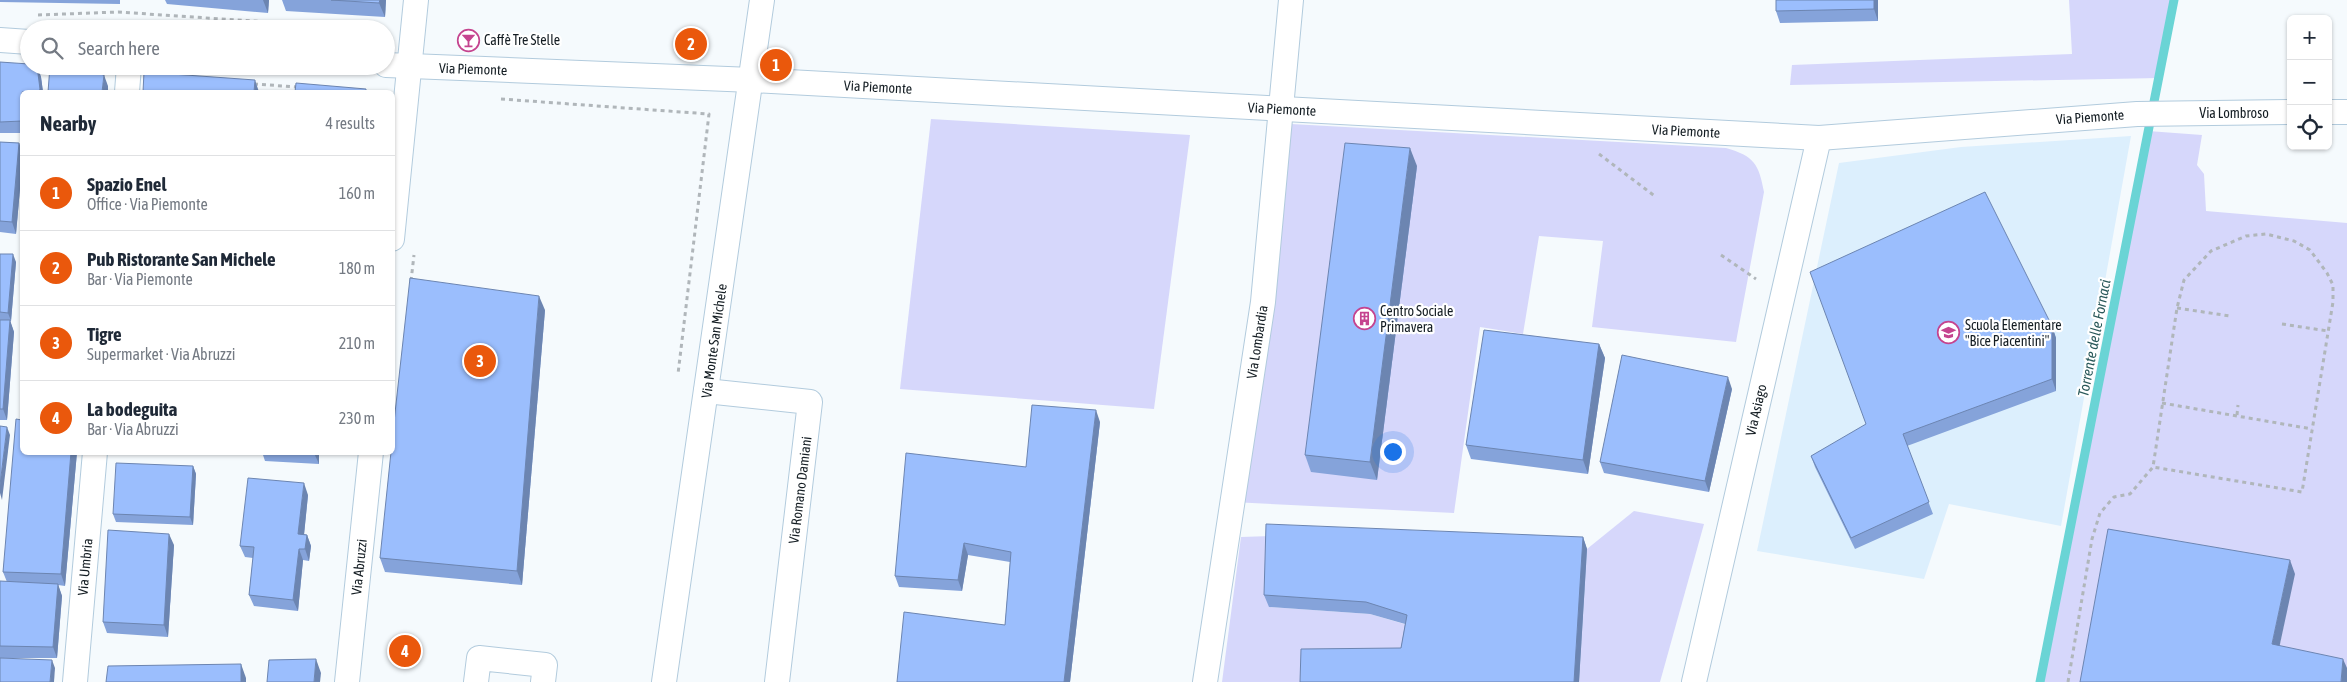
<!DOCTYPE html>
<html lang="en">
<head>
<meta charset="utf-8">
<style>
	:root { --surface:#fff; --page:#f6f6f7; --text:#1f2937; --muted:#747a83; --line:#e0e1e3; --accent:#ea580c }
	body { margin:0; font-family:"Asap Condensed",sans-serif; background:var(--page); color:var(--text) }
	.controls { position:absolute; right:15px; top:15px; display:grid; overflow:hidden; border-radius:8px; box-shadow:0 1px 4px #0004 }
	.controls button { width:45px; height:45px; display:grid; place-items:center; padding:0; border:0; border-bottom:1px solid var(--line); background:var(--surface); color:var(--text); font:25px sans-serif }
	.you { position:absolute; left:1392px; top:451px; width:18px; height:18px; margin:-12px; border:4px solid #fff; border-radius:50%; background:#1a73e8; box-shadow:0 0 0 8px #1a73e833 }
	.badge { display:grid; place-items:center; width:32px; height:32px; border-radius:50%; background:var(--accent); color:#fff; font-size:16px; font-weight:700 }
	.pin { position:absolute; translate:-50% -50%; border:2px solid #fff; box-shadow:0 1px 5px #0006 }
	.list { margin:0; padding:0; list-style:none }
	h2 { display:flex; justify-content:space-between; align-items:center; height:65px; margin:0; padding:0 20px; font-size:21px }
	h2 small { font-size:16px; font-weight:400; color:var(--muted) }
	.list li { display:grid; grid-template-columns:32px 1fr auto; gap:15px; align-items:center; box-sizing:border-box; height:75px; padding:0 20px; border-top:1px solid var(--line) }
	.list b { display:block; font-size:19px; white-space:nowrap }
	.list p { margin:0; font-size:16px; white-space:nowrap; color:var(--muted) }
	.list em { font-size:16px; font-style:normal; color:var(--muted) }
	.icon { flex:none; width:28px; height:28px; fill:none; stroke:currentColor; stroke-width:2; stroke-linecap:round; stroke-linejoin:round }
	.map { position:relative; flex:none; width:2347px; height:682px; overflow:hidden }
	.search { position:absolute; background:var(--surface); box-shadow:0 1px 4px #0004; left:20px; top:20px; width:375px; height:55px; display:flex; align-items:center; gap:12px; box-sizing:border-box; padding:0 18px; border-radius:28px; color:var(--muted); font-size:19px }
	.panel { position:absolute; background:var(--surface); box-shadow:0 1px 4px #0004; left:20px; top:90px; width:375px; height:365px; border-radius:8px }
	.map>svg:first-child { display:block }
</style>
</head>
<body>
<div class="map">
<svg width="2347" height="682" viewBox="0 0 2347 682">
	<rect width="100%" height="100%" fill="#f5fafd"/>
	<path fill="#dceffd" d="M2131,136L2061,526L1949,504L1924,579L1757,551L1839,163L1961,147Z"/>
	<g fill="#d6d7fb">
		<path d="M2069,0H2174L2159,78L1790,85L1792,65L2072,54Z"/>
		<path d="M931,119L1190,135L1154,409L900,389Z"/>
		<path d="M1291,124L1726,148C1754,156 1759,164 1764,192L1736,342L1592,327L1603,241L1539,236L1523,334L1480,327L1454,513L1232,502Z"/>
		<path d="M2148,131L2202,135L2197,165L2204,174L2206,211L2347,223V672L2277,658L2294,574L2088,682H2040Z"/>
		<path d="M1634,511L1704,524L1660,682H1579L1587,549Z"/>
		<path d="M1271,536L1269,607L1370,614L1411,626L1406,659L1304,682H1222L1241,537Z"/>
	</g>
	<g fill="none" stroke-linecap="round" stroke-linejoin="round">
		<path stroke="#6ad4d5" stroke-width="9" d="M2040,682L2174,0"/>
		<defs>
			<g id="minor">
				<path d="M0,40L29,42"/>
				<path d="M386,65L752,80L1819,138L2137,114L2291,112"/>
				<path d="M127,92L129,66"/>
				<path d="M2328,112H2347"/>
				<path d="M392,239L416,0"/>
				<path d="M706,391L810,402L777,682"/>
				<path d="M75,682L95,452"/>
				<path d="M347,682L371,452"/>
				<path d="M476,682L479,658L545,665L543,682"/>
				<path d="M664,682L762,0"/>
				<path d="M1205,682L1263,302L1291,0"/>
				<path d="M1694,682L1819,138"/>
			</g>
		</defs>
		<use href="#minor" stroke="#b2cbdd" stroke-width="26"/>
		<g stroke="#b0b6ba" stroke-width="3" stroke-dasharray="4 4" stroke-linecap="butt">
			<path d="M38,15L118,12L372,29"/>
			<path d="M35,70L52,71"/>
			<path d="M254,84L298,87"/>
			<path d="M501,99L709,114L678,374"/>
			<path d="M1599,154L1656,197"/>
			<path d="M1721,255L1756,279"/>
			<path d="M411,281L414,255"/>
			<path d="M2177,308L2230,316"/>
			<path d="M2282,324L2328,331"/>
			<path d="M2162,403L2312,429"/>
			<path d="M2237,415L2238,405"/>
			<path d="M2068,682L2092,539L2100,513L2114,497L2130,494L2153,467L2177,308L2184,280L2211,251L2246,236L2266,234L2294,241L2310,250L2327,273L2333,285V302L2302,492L2153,467"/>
		</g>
		<use href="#minor" stroke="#fff" stroke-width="24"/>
	</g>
	<g fill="#85a3da">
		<path d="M0,0H120V4L0,2Z"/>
		<path d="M165,0H269L268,13L167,4Z"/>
		<path d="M282,0H386L385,17L286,11Z"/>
		<path d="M1878,0V21L1780,23L1776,11Z"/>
		<path d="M0,62L37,66L41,77L43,92H22V133H0Z"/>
		<path d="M0,142L19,143L22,151V166L16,234L0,232Z"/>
		<path d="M1417,166L1377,480L1311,472L1305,455Z"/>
		<path d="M0,254L16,262L11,321H10L14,332L7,420H0Z"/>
		<path d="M545,310L522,585L385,572L380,558Z"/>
		<path d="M2052,326L2056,338V391L1907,446L1933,514L1855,549L1815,467L1811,456Z"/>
		<path d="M1599,344L1605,358L1588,474L1471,459L1466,445Z"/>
		<path d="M1732,389L1709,492L1604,473L1600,462Z"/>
		<path d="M1100,422L1070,682H897L1005,625L1010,562L968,555L962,591L899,587L895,576L1026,467Z"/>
		<path d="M22,452H77L65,586L58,585L62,596L57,658H0V581L7,582L3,572Z"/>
		<path d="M162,452H201V455Z"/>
		<path d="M262,452H319V464L265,461Z"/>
		<path d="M193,466L196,474L193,525L116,522L113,514Z"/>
		<path d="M308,495L304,534L307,535L311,546L309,561L303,560L298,611L254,606L249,595L253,558L245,557L240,546Z"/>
		<path d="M1583,537L1587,549L1579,682H1300L1401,648L1405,624L1370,614L1269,607L1264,595Z"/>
		<path d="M174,545L168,637L107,633L103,622Z"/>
	</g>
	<g fill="#6c85b1">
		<path d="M263,0H269L268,13Z"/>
		<path d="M380,0H386L385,17L379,3Z"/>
		<path d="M1874,0H1878V21L1874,9Z"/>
		<path d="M37,66L41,77L43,92H39Z"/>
		<path d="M104,75L108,86V92H102Z"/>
		<path d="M255,80L259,92H254Z"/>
		<path d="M19,143L22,151V166L16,234L12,222Z"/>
		<path d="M1410,148L1417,166L1377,480L1370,462Z"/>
		<path d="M13,254L16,262L11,321L8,313Z"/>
		<path d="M539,296L545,310L522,585L517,571Z"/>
		<path d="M10,320L14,332L7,420L3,409Z"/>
		<path d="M2052,326L2056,338V391L2052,379Z"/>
		<path d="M1599,344L1605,358L1588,474L1583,460Z"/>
		<path d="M1728,377L1732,389L1709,492L1705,481Z"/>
		<path d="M1096,410L1100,422L1070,682H1064Z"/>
		<path d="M7,427L10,435L2,500L0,493V485Z"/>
		<path d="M71,452H77L65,586L61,574Z"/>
		<path d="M319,452V464L314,453Z"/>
		<path d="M193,466L196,474L193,525L190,517Z"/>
		<path d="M304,483L308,495L303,545L298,534Z"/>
		<path d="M169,534L174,545L168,637L164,625Z"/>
		<path d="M307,535L311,546L309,561L305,549Z"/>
		<path d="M1583,537L1587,549L1579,682H1574Z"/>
		<path d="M964,543L968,555L962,591L958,580Z"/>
		<path d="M299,549L303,560L298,611L293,600Z"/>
		<path d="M2290,560L2295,574L2277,658L2272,644Z"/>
		<path d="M58,584L62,596L57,658L53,647Z"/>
		<path d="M316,659L321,673L320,682H314Z"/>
		<path d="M2343,659L2347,668V682H2341Z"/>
		<path d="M52,660L55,668L54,682H50Z"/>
		<path d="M241,664L246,678V682H241Z"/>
	</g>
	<g fill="#9bbefd" stroke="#6c85b1">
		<path d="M331,0H380L379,3Z"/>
		<path d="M1776,0H1874V9L1776,11Z"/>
		<path d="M0,62L29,64V66H37L40,89L39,92H22V121L0,122Z"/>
		<path d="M50,66H58L104,75L102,92H48Z"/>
		<path d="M144,72L255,80L254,92H143Z"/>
		<path d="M296,83L366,89V92H295Z"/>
		<path d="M0,142L19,143L12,222L0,221Z"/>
		<path d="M1345,143L1410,148L1370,462L1305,455Z"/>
		<path d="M1985,192L2052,326V379L1903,434L1929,502L1851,538L1811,456L1866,424L1810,272Z"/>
		<path d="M0,254H13L8,313L0,312Z"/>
		<path d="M410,278L539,296L517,571L380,558L391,452H392V440Z"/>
		<path d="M0,320H10L3,409H0Z"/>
		<path d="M1484,330L1599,344L1583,460L1466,445Z"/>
		<path d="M1622,355L1728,377L1705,481L1600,462Z"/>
		<path d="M22,369V398H21Z"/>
		<path d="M1032,405L1096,410L1064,682H897L904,612L1005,625L1011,552L964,543L958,580L895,576L906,453L1026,467Z"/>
		<path d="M16,419L22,420V452H71L61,574L3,572Z"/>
		<path d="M0,426L7,427L0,485Z"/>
		<path d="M116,463L193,466L190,517L113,514Z"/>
		<path d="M248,478L304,483L298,534L307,535L305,549H299L293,600L249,595L254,547L240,546Z"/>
		<path d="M1266,524L1583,537L1574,682H1300L1301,649L1401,648L1407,615L1366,602L1264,595Z"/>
		<path d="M2108,529L2290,560L2272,644L2343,659L2341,682H2080Z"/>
		<path d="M108,530L169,534L164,625L103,622Z"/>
		<path d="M0,581L58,584L53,647L0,646Z"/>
		<path d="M0,658L52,660L50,682H0Z"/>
		<path d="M316,659L314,682H267L269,660Z"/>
		<path d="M241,664V682H106L108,666Z"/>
	</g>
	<defs>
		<symbol id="bar-ring" viewBox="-11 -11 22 22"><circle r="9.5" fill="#fff" stroke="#c5448f" stroke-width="1.5"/><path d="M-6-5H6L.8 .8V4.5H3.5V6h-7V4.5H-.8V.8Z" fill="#c5448f"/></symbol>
		<symbol id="building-ring" viewBox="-11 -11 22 22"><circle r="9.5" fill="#fff" stroke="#c5448f" stroke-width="1.5"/><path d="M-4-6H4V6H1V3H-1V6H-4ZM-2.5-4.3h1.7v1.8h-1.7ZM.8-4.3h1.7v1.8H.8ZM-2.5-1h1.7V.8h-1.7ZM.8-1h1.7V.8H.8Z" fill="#c5448f"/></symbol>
		<symbol id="school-ring" viewBox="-11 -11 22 22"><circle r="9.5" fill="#fff" stroke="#c5448f" stroke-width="1.5"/><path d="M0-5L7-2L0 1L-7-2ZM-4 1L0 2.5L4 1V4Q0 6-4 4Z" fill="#c5448f"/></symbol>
	</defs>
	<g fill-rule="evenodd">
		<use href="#bar-ring" x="456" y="28" width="25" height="25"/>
		<use href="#building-ring" x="1352" y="306" width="25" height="25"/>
		<use href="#school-ring" x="1936" y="320" width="25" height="25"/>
	</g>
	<g text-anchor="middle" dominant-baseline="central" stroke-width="4.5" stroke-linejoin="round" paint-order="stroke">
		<g font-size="14" fill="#141d23" stroke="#fff" text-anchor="start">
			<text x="484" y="40">Caffè Tre Stelle</text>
			<text x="1380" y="311">Centro Sociale<tspan x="1380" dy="16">Primavera</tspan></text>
			<text x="1965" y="325">Scuola Elementare<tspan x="1965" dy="16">"Bice Piacentini"</tspan></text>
		</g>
		<g font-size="14" fill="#141d23" stroke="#fff">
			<text transform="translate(473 69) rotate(2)">Via Piemonte</text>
			<text transform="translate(878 87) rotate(3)">Via Piemonte</text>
			<text transform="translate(1282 109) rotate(3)">Via Piemonte</text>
			<text x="2234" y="113">Via Lombroso</text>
			<text transform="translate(2090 117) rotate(-4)">Via Piemonte</text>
			<text transform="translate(1686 131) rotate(3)">Via Piemonte</text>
			<text transform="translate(714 341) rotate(-82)">Via Monte San Michele</text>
			<text transform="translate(1257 342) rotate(-81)">Via Lombardia</text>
			<text transform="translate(1756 410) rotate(-77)">Via Asiago</text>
			<text transform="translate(800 490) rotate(-83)">Via Romano Damiani</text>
			<text transform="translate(85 567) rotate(-85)">Via Umbria</text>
			<text transform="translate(359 567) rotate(-84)">Via Abruzzi</text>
		</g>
		<g font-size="15" font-style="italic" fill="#2a595a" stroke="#fff">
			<text transform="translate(2094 338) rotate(-79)">Torrente delle Fornaci</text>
		</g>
	</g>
</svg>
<div class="controls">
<button>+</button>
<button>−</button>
<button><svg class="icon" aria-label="locate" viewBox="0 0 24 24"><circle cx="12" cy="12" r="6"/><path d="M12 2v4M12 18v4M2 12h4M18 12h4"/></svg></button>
</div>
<div class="you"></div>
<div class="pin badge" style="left:776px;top:65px">1</div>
<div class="pin badge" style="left:691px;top:44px">2</div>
<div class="pin badge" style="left:480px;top:361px">3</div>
<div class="pin badge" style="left:405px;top:651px">4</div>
<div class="search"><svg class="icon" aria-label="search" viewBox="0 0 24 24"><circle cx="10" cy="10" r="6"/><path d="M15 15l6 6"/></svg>Search here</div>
<section class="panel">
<h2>Nearby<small>4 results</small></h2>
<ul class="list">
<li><span class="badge">1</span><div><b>Spazio Enel</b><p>Office · Via Piemonte</p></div><em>160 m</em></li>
<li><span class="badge">2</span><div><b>Pub Ristorante San Michele</b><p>Bar · Via Piemonte</p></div><em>180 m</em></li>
<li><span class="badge">3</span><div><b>Tigre</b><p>Supermarket · Via Abruzzi</p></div><em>210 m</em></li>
<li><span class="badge">4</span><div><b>La bodeguita</b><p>Bar · Via Abruzzi</p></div><em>230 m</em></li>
</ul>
</section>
</div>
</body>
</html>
